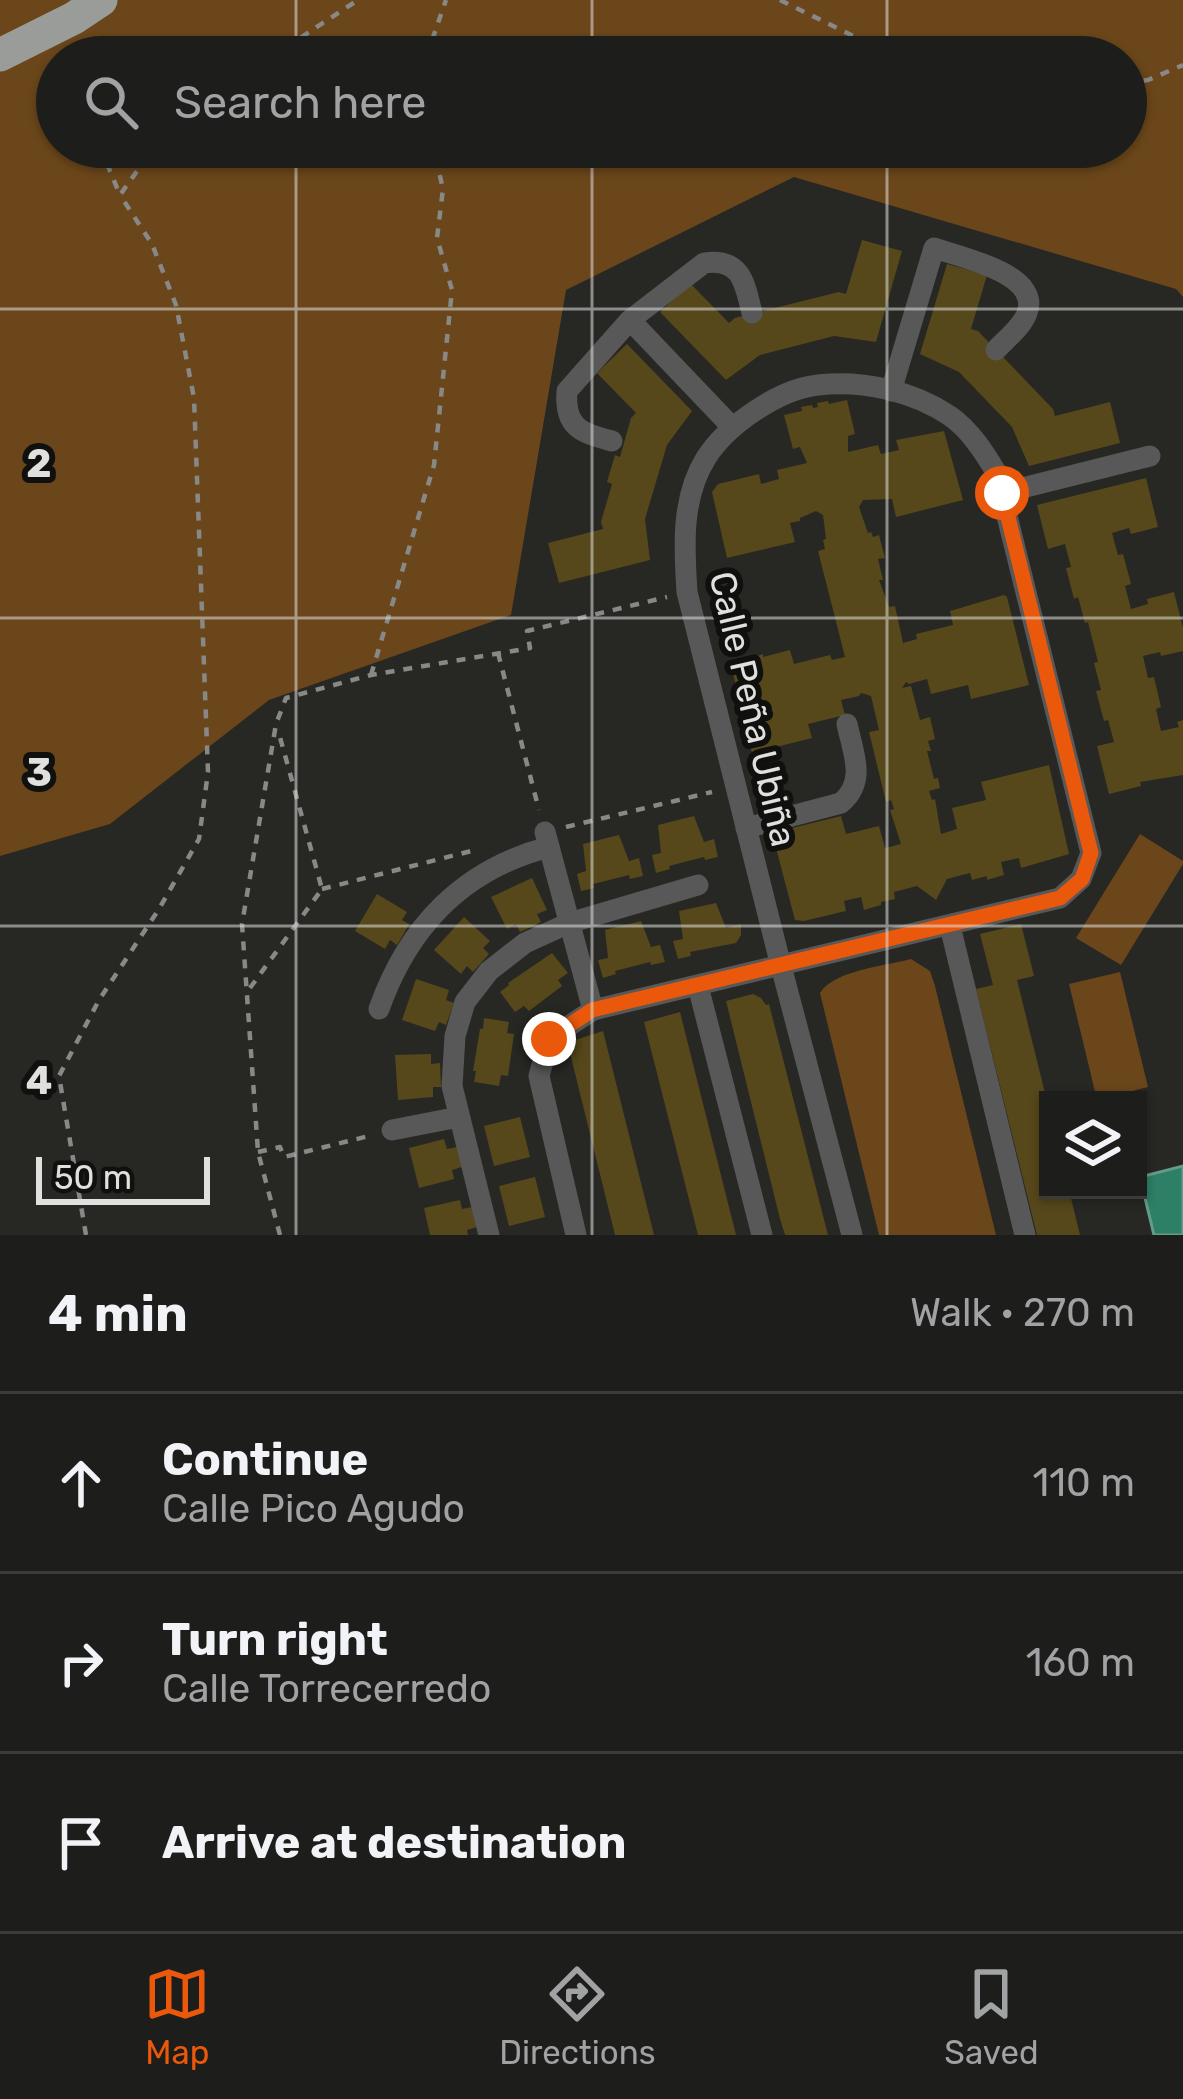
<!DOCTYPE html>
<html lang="en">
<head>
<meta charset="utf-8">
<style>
	:root { --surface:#1d1d1b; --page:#252624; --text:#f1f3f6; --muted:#a0a2a3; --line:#3b3b3a; --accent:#ea580c }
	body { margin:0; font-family:Rubik,sans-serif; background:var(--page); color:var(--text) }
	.controls { position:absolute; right:36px; bottom:36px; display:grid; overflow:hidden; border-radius:0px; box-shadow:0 3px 9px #0004 }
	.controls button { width:108px; height:108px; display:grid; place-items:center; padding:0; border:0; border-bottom:3px solid var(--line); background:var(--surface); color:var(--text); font:60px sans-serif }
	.scale { position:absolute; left:36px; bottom:30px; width:174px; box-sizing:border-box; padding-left:12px; border:6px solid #e0e0de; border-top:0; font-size:33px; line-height:42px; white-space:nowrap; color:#e0e0de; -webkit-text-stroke:9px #10100f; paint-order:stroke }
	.stop { position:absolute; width:36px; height:36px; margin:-27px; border:9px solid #ea580c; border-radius:50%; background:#fff }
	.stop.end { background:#ea580c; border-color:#fff; box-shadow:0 3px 12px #0008 }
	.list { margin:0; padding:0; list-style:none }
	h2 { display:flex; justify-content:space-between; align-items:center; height:156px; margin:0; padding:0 48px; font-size:51px }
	h2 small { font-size:39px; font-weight:400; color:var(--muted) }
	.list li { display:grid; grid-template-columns:78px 1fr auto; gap:36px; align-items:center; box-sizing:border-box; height:180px; padding:0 48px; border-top:3px solid var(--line) }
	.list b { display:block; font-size:45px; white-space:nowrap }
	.list p { margin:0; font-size:39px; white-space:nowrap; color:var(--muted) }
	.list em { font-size:39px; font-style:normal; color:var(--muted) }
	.icon { flex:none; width:66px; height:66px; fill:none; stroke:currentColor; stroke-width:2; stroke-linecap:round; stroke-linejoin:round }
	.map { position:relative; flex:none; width:1183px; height:1235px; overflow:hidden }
	.search { position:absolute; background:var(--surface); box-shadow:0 3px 9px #0004; left:36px; right:36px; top:36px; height:132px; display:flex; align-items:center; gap:30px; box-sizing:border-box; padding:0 42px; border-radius:66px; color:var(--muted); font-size:45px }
	.sheet { height:696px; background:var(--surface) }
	nav { display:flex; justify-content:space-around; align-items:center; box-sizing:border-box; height:168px; border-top:3px solid var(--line); background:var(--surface); font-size:33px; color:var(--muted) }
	nav a { display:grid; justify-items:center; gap:6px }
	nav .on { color:var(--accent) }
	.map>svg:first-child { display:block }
</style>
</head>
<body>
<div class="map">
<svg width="1183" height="1235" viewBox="0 0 1183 1235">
	<rect width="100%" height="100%" fill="#272724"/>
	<g fill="#6a461a" fill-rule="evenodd">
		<path d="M0,0H1183V297L1176,289L794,177L566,290L511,615L269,700L110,824L0,856ZM57,57H1126V147H57Z"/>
		<path d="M1140,834L1183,861V864L1121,965L1076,938Z"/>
		<path d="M911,959L930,971L935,986L996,1235H879L820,993C834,970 886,966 911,959Z"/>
		<path d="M1120,972L1148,1087L1097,1100L1069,984Z"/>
	</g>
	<path fill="#2d7f66" stroke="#639c8a" stroke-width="3" d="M1183,1166V1235H1154L1140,1177Z"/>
	<g fill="#56481a">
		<path d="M862,240L902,251L876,342L834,336L760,355L726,380L660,312L690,283L729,323L735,318L839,292L846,294Z"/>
		<path d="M947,264L987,275L971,329L978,331L1053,409L1055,416L1110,402L1120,443L1029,466L1012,427L959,372L920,354Z"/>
		<path d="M627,344L692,411L667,445L645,519L650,560L559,583L548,543L603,529L601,522L612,484L607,482L615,455L620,457L631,418L636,413L597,373Z"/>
		<path d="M847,400L855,434L848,436V452L878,445L881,454L899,450L896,440L944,431L963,500L896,517L892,499L863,500L859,507L868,533L871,532L873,537L879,535L885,558L878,559L883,580H879L889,607L895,606L903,643L917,639L916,634L953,625L950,611L1004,595L1007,597L1029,685L971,699L968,685L931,694L927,679L909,684L906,682L902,688L911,686L920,720L930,717L935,739L928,741L931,751H927L934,779L938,778L940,788L929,791L932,800L935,799L941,834L957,829L952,808L986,800L981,782L1049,765L1069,854L1021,868L1019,858L1001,862L1004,875L987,880V876L972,880L970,873L947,879L936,900L917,886L894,892L895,899L881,902V905L864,910L861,897L844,901L846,911L804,921L795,920L772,833L841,816L846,834L879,826L885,848L901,844L890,810L894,809L891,800L886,802L869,732L879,730L871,696L861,693L859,696L841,700L845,715L808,724L812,738L752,753L731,665L763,654V657L790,650L794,664L830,655L832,660L845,657L818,551L825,549L823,540L826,539L823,515L816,511L800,518V521L790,523L795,542L727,558L712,492L718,484L759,474L761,484L779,479L777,470L807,463L800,447L793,449L784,415L802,411L801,407L812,405L813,408L818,407L817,403L828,401L829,404Z"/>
		<path d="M1146,478L1158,527L1131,534L1129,528L1112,533L1118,555L1123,554L1131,584L1125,586L1131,609L1148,604L1147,599L1174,592L1183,628V651L1161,656L1160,652L1143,656L1148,678L1154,677L1161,707L1156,709L1161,731L1179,727L1177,722L1183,720V775L1140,782L1141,786L1109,794L1097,746L1114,742L1108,720L1104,721L1096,691L1101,690L1094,663L1098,662L1088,622L1085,623L1078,597L1074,599L1066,568L1071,567L1065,544L1048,549L1037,505Z"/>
		<path d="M694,816L704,842L714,839L718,857L705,860L704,857L669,866L670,869L656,873L652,855L661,853L658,825Z"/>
		<path d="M619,835L629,861L639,858L643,876L630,879L629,875L593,884L594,888L581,891L577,874L586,871L583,844Z"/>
		<path d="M532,878L547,910L537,914L541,922L520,932L516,924L507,929L491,897Z"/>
		<path d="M377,894L407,912L402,920L409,924L403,935L397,945L390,940L385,949L355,931Z"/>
		<path d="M716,903L726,928L741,924V935L736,943L690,952L691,956L678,959L673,941L683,939L679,911Z"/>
		<path d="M464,917L490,941L483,948L489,954L473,972L467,966L461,974L434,950Z"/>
		<path d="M641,921L651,947L660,945L665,962L651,965L650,962L615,971L616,974L603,978L598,960L608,958L605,930Z"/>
		<path d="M1021,924L1034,976L1017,980L1048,1105V1190H1069L1080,1235H1037L976,989L993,985L980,934Z"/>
		<path d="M552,953L568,973L558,980L562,986L529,1011L524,1006L515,1012L500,992L509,985L508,983Z"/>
		<path d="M416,979L449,990L446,1000L454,1003L446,1025L439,1022L435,1031L402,1020Z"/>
		<path d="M753,994L761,998L766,1005L769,1004L828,1235H785L780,1219L726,1001Z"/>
		<path d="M680,1012L736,1235H698L644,1022Z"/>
		<path d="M484,1018L509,1022L507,1033L514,1034L508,1076L501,1075L499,1086L474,1082L476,1071H473L480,1029H483Z"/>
		<path d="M603,1031L654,1235H615L569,1049L575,1040Z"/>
		<path d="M431,1054V1064L440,1063L441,1087H433V1097L398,1100L395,1055Z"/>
		<path d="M520,1117L530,1157L494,1166L484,1126Z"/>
		<path d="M444,1139L447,1149L457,1147L462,1167L452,1170L454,1179L419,1188L409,1148Z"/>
		<path d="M535,1177L545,1217L509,1226L499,1186Z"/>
		<path d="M460,1200L462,1209L472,1207L477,1227L467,1230L468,1235H430L424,1208Z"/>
	</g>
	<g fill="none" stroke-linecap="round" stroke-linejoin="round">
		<g stroke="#888886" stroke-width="4.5" stroke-dasharray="9 9" stroke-linecap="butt">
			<path d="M780,0L896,57"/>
			<path d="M271,57L358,0"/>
			<path d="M429,57V49L446,0"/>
			<path d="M1126,83L1148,80L1183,65"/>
			<path d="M100,147L120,195L154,147"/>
			<path d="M498,653L539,810"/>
			<path d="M371,675L434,465L452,290L437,238L443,189L433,147"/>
			<path d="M566,827L712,792"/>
			<path d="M322,889L479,849"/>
			<path d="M250,988L322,889L278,730"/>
			<path d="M258,1152L280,1147L284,1157L369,1136"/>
			<path d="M86,1235L59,1076L99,1000L159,909L199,839L208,772L194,398L176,305L152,244L120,195"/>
			<path d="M280,1235L258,1152L242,924L276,724L286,698L371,675L530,648L527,631L667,597"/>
		</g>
		<g stroke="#575857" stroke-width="21">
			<path d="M630,320L704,263C742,257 745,285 752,313"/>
			<path d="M891,391L934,248C960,257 1042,274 1027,313C1022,327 1006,339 996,350"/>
			<path d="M612,441C582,433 564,428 567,391L630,320L732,427"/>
			<path d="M1002,493L1150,456"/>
			<path d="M746,828L841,803C867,781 853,753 847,724"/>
			<path d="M545,832L593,1010"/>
			<path d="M950,926L1025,1235"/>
			<path d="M698,986L762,1235"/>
			<path d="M379,1009C408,927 463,869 549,847"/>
			<path d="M392,1130L459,1117"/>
			<path d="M489,1235L452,1086L455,1036L465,1002L489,971L525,943L569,923L698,885"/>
			<path d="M576,1235L539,1076L549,1039L593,1010L1060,898L1081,879L1091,853L996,472C984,452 970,430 950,416C913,391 863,380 818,385C779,389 727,425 706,458C681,498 684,547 687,592L781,966L852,1235"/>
		</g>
		<path stroke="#9a9c99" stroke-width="33" d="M0,55L74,18L101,0"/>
	</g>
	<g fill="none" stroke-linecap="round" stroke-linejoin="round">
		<path stroke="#ea580c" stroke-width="15" d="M549,1039L592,1010L1060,898L1082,879L1091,853L1002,493"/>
	</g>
	<path fill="none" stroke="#e0e0de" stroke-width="3" stroke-opacity="0.55" d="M296,0V57M592,0V57M887,0V57M296,147V1235M592,147V1235M887,147V1235M0,309H1183M0,618H1183M0,926H1183"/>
	<g text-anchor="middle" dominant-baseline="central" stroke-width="12" stroke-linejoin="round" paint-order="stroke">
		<g font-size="36" fill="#e0e0de" stroke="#10100f">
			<text transform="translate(753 709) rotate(77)">Calle Peña Ubiña</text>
		</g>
	</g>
	<g font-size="39" text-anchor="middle" font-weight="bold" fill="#e0e0de" stroke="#10100f" stroke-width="12" stroke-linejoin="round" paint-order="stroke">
		<text x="39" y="477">2</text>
		<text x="39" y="786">3</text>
		<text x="39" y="1094">4</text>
	</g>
</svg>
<div class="controls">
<button><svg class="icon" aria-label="layers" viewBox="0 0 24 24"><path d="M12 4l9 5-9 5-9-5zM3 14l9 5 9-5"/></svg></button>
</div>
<div class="scale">50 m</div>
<div class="stop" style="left:1002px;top:493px"></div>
<div class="stop end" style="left:549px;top:1039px"></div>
<div class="search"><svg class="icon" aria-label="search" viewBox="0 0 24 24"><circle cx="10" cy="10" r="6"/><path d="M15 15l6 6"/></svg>Search here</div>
</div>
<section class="sheet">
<h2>4 min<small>Walk · 270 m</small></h2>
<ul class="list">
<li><svg class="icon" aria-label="ahead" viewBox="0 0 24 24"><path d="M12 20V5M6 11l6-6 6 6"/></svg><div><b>Continue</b><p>Calle Pico Agudo</p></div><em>110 m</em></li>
<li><svg class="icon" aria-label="right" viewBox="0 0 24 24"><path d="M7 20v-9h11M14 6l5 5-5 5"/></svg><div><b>Turn right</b><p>Calle Torrecerredo</p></div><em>160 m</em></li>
<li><svg class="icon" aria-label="arrive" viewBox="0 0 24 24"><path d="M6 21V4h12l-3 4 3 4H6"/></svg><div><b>Arrive at destination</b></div></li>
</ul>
</section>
<nav>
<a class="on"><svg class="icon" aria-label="map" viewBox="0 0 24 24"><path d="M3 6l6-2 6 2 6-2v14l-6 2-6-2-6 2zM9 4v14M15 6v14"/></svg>Map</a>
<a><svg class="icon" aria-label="directions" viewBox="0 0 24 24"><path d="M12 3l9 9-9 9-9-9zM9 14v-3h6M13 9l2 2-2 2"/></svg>Directions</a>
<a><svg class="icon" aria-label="saved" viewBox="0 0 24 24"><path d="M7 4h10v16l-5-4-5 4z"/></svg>Saved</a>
</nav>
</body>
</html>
